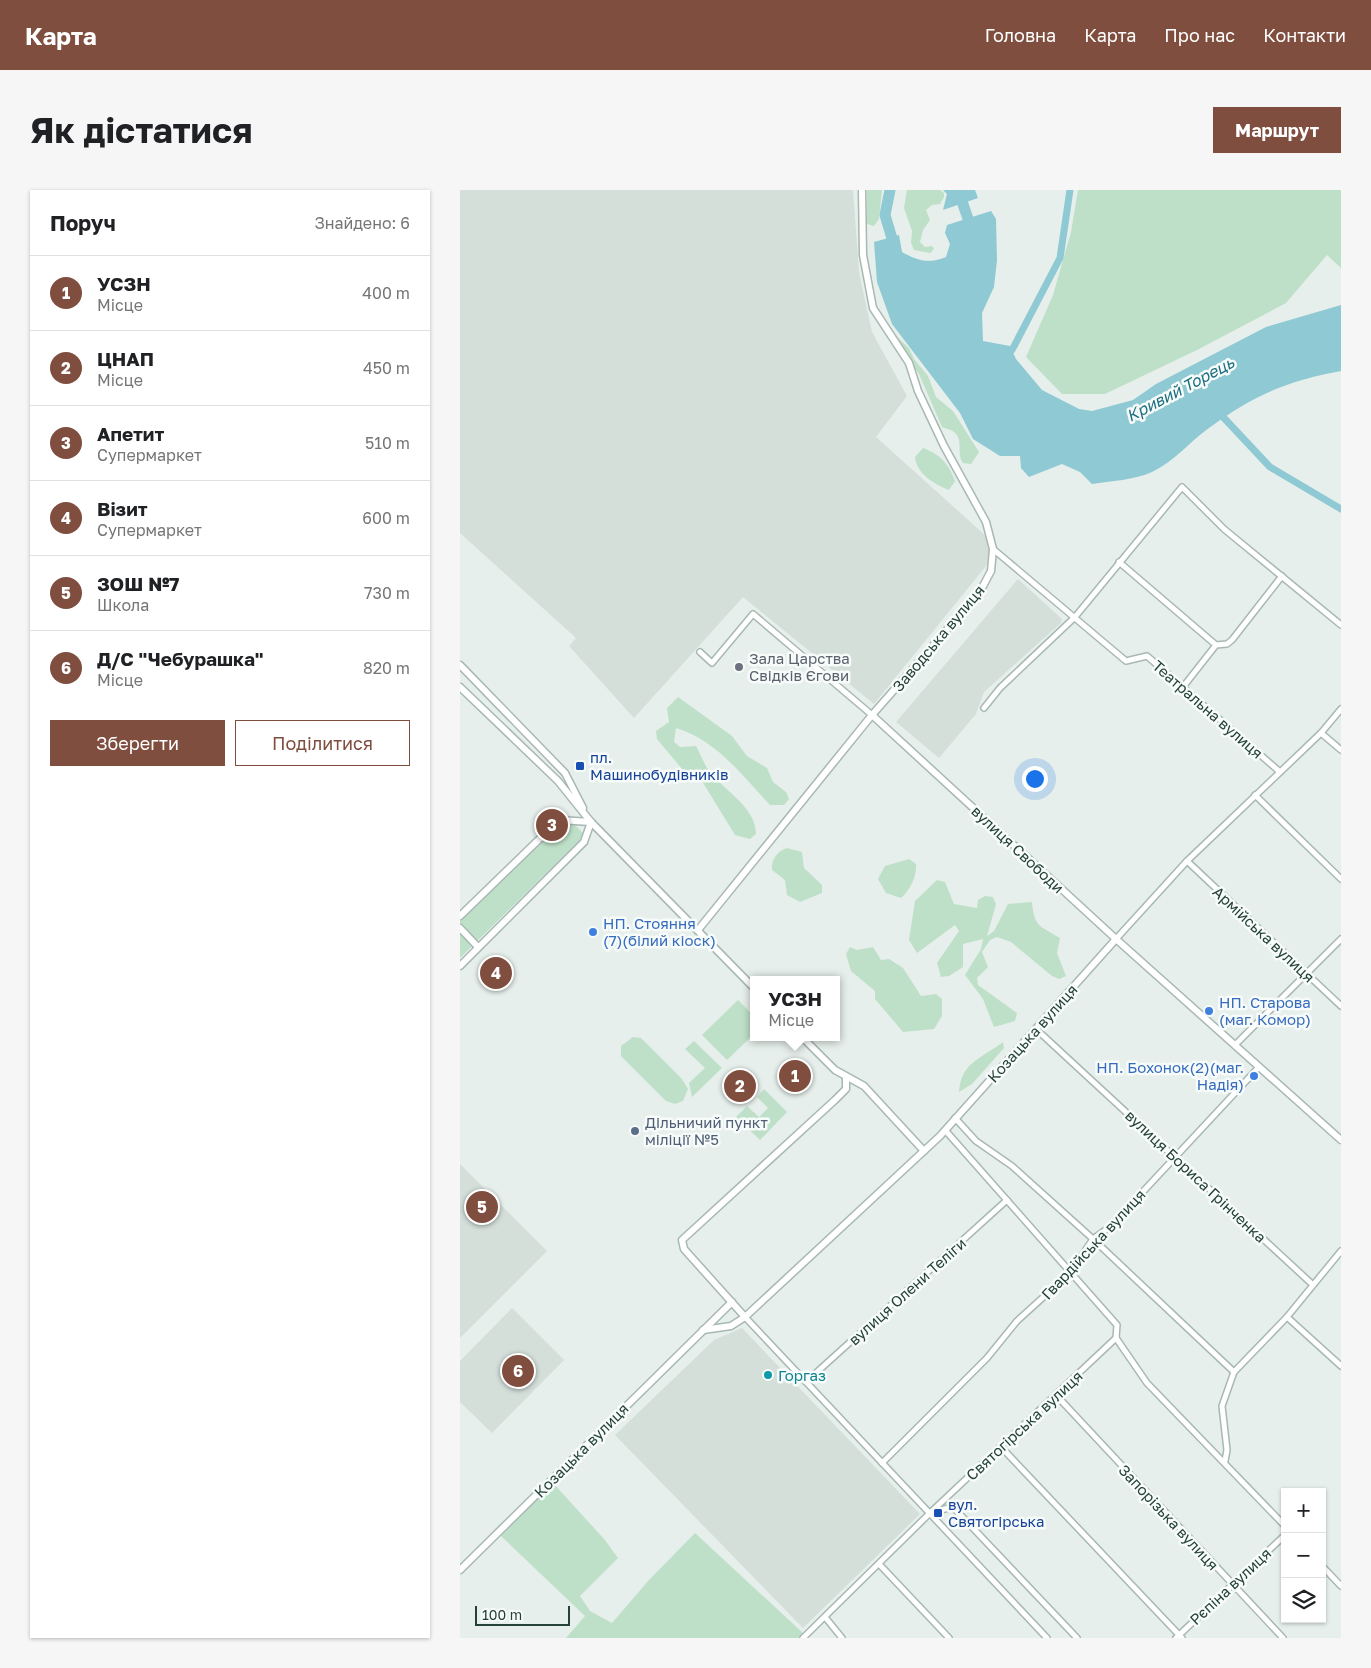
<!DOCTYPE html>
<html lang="uk">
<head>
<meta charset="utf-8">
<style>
	:root { --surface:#fff; --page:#f6f6f6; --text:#202124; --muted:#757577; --line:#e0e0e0; --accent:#7f4e3f }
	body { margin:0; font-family:"Golos Text",sans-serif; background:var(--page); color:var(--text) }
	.controls { position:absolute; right:15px; bottom:15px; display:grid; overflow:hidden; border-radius:0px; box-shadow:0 1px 4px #0004 }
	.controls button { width:45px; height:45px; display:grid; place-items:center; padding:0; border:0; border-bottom:1px solid var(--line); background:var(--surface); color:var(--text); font:25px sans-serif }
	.scale { position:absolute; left:15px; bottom:12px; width:95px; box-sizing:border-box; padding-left:5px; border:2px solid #24423a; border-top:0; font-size:14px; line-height:18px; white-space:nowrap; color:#24423a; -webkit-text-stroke:4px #f7fbf9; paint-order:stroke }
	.you { position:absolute; left:574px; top:588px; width:18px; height:18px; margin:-12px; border:4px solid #fff; border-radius:50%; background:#1a73e8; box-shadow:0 0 0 8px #1a73e833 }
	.badge { display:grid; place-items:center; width:32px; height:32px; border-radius:50%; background:var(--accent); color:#fff; font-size:16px; font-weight:700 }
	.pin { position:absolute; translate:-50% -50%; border:2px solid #fff; box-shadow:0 1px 5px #0006 }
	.popup { position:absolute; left:290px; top:786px; width:90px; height:65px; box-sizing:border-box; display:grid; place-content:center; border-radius:0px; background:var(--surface); filter:drop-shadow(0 1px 4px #0005); font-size:16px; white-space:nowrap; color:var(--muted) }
	.popup b { font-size:19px; color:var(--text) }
	.popup::after { content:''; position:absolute; left:50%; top:100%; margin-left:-10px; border:10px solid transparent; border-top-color:var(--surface) }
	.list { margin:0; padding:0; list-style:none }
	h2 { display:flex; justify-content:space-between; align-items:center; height:65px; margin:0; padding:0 20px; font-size:21px }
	h2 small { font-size:16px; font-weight:400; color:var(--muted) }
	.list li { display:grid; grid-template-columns:32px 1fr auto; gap:15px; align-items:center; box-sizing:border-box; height:75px; padding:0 20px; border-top:1px solid var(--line) }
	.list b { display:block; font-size:19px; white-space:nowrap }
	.list p { margin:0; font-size:16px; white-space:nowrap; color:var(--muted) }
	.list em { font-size:16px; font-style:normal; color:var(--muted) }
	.actions { display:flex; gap:10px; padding:15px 20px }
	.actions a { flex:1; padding:11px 0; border:1px solid var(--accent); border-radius:0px; text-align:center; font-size:18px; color:var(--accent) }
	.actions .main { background:var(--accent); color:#fff }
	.icon { flex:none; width:28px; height:28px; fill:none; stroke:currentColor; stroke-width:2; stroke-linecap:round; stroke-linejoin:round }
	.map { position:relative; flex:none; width:881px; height:1448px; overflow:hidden; border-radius:0px }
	header { display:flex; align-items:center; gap:30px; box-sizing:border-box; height:70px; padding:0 25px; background:var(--accent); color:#fff }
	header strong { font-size:24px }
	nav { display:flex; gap:28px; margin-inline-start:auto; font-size:18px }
	.intro { display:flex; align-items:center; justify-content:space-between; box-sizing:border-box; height:120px; padding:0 30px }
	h1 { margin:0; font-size:35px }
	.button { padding:12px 22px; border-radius:0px; background:var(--accent); color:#fff; font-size:18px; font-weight:700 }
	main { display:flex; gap:30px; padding:0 30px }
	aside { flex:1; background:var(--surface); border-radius:0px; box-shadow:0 1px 4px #0004 }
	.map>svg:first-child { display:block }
</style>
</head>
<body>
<header>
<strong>Карта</strong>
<nav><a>Головна</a><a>Карта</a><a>Про нас</a><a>Контакти</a></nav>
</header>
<div class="intro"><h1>Як дістатися</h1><a class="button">Маршрут</a></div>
<main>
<aside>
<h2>Поруч<small>Знайдено: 6</small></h2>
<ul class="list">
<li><span class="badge">1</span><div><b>УСЗН</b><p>Місце</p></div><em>400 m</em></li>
<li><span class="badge">2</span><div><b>ЦНАП</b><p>Місце</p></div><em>450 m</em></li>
<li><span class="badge">3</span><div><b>Апетит</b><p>Супермаркет</p></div><em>510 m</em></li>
<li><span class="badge">4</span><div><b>Візит</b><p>Супермаркет</p></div><em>600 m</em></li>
<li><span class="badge">5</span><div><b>ЗОШ №7</b><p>Школа</p></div><em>730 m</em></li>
<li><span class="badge">6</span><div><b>Д/С &quot;Чебурашка&quot;</b><p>Місце</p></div><em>820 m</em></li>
</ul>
<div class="actions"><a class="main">Зберегти</a><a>Поділитися</a></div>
</aside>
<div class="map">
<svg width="881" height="1448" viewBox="0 0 881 1448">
	<rect width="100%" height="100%" fill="#e6efeb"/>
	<g fill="#d4dfda">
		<path d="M0,0H393L399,82L412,142L447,206L416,247L526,346L529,361L526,376L414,514L283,407L174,528L109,456L116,448L0,343Z"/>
		<path d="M558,389L602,429L601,433L524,502L516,524L479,568L436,532Z"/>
		<path d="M0,974L87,1061L0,1148Z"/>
		<path d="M52,1118L104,1170L32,1243L0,1212V1171Z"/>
		<path d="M282,1138L460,1324L343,1438L155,1245L254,1150Z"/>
	</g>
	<g fill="#bfe0c8">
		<path d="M407,0H422L419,29L414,36L407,34Z"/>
		<path d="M447,0H480L484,3V7L480,14L472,15L466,20L470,30L463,40L460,52L465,57L472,56L474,59L470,63L454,60L451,53L452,41L444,18Z"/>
		<path d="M618,0H881V78L867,65L826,113L737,160L645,204H602L566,167L593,105L611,42Z"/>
		<path d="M438,148L449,158L454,169L468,186L476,207L493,221L519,262L511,274L503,273C496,264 504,249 494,242C491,239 486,239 482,237L459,184L439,155Z"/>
		<path d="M463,258C481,265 488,273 495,291L489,300C475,295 456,283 455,267Z"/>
		<path d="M218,507L272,546L287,566L307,578L313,592L326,602L329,609L324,615H310C282,585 256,550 216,538L214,552L220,557L236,556C240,563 243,571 247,578C261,599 296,616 296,644L290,649L275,645L242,591L222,579L197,549L196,541L209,532L207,518Z"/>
		<path d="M107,627L125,645L0,768V731Z"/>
		<path d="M327,658L342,662L344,678L362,695V703L340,712L327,705L325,690L312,680C311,670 317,661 327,658Z"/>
		<path d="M449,669L456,674C457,686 450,700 441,708L426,703L418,689L425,676Z"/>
		<path d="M477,690L485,692L494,714L517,718L518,710L525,706L533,707L536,714L527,746L534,741L548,714L572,712C574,737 580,736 600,748L597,763L606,786L599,789L592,786L551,752L537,747L530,750L522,762L528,777L517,788L518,795L557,823L555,831L534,837L523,809L505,785L521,759L523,749L503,754V777L489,786L481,787L477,773L499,741L495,735L457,763L449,750L455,711Z"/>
		<path d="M390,757L397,760L413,757L421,770L429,769L443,778L461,806L476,804L482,809V826L474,839L443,842L415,809V801L391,781L386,764Z"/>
		<path d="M278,810L294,826V844L267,870L242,845Z"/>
		<path d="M173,847L181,848L222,889L228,899L223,911L215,914L206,911L161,866V856Z"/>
		<path d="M234,851L262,878L232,907L229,893L245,878L225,859Z"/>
		<path d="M543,852L544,858L512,894L499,902C501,872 521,869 543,852Z"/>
		<path d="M304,899L327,922L300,950L276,927L287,916L299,927L308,918L297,907Z"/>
		<path d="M93,1293L145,1350L158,1368L120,1406L130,1421L152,1433L189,1390L235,1343L343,1443L338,1448H106L125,1426L41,1346Z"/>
	</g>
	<g fill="#8ec9d4">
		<path d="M483,0H515L518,8L483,20L487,4Z"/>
		<path d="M531,21L536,29L537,70L534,97L522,123L523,151L550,156L556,169L582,200L619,219L632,221L673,210L696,194L806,137L881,115V181C827,191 794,205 749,238C729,252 715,271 692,282C675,290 650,291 632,294L620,282L602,274L569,287L561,278L560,266H540L513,249L500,223L432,134L417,92L414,52L439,45L442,62C458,71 469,74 486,67L490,54L485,43L487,35Z"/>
	</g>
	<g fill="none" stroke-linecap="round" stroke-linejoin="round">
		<g stroke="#8ec9d4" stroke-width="7">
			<path d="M552,160L600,68L610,0"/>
			<path d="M764,228L810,277L881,319"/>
		</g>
		<g stroke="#8ec9d4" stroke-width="11">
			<path d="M430,0L425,25L436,62"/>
			<path d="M498,0L513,43"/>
		</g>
		<defs>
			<g id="minor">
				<path d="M533,359L666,471L687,466L820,582"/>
				<path d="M659,372L756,455"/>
				<path d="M240,462L252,473L293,424L412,525"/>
				<path d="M723,497L756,455L767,454L772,450L822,386"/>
				<path d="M524,518L540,498L615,427L722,297L764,339L881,435"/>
				<path d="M861,543L881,560"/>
				<path d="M795,605L881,689"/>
				<path d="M727,671L881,816"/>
				<path d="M656,749L727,671L861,543L881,519"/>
				<path d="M576,839L852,1094"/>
				<path d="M775,855L881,749"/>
				<path d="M495,928L516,951L552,976L633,1049L774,1182L762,1216L767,1260L765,1271"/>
				<path d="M485,940L657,1135L656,1148L687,1193L825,1336"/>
				<path d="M285,1127L587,1448"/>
				<path d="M827,1127L881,1176"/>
				<path d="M774,1182L827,1127L881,1061"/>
				<path d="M346,1192L547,1010"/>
				<path d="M596,1205L823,1448"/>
				<path d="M541,1257L722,1448"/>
				<path d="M422,1273L527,1168L557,1131L611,1082L633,1049L651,1036L799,877"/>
				<path d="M472,1322L493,1317L617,1448"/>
				<path d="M419,1374L489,1448"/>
				<path d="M862,1376L881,1396"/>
				<path d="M365,1427L382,1448"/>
				<path d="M343,1448L470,1323L656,1148"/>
				<path d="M716,1448L825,1345"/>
			</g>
			<g id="tertiary">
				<path d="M0,475L105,583L123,618"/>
				<path d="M0,497L98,591L131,632L294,798"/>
				<path d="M412,525L656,749L881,950"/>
				<path d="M0,726L99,630L131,632"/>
				<path d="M0,738L18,757"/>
				<path d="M238,740L412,525L506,418L522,398L531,381L533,359L526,332L484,256L458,201L449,173L413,118L403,65L402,0"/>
				<path d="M0,776L124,652L131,632"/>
				<path d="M342,847L375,880L404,896L464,961"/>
				<path d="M285,1127L224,1059L222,1050L375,910L386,899V887"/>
				<path d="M243,1140L271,1136L285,1127L480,946L656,749"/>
				<path d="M0,1380L272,1112"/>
			</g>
		</defs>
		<use href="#minor" stroke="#a8b8b2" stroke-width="8"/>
		<use href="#tertiary" stroke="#a8b8b2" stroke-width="9"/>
		<use href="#minor" stroke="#fff" stroke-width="5"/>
		<use href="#tertiary" stroke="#fff" stroke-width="6"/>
	</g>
	<circle fill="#6b7280" stroke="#f7fbf9" stroke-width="2" cx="279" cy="477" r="5"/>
	<g fill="#1a4fb4" stroke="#f7fbf9" stroke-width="2">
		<rect x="115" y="571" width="10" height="10" rx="2.5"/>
		<rect x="473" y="1318" width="10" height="10" rx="2.5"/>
	</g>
	<g fill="#3f7fe0" stroke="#f7fbf9" stroke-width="2">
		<circle cx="133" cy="742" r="5"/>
		<circle cx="749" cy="821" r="5"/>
		<circle cx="794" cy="886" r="5"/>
	</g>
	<circle fill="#5c6f8a" stroke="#f7fbf9" stroke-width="2" cx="175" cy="941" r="5"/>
	<circle fill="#0f9aa8" stroke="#f7fbf9" stroke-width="2" cx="308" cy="1185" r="5"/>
	<g text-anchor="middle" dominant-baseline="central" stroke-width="5" stroke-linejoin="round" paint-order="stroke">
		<g font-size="15" fill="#24423a" stroke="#f7fbf9">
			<text transform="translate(478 448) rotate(-50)">Заводська вулиця</text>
			<text transform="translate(748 519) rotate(41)">Театральна вулиця</text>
			<text transform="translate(558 659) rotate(43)">вулиця Свободи</text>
			<text transform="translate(804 744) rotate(43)">Армійська вулиця</text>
			<text transform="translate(572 843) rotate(-48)">Козацька вулиця</text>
			<text transform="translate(736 986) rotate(43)">вулиця Бориса Грінченка</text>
			<text transform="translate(633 1054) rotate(-47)">Гвардійська вулиця</text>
			<text transform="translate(447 1101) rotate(-42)">вулиця Олени Теліги</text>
			<text transform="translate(564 1235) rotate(-43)">Святогірська вулиця</text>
			<text transform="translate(121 1260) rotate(-45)">Козацька вулиця</text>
			<text transform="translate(709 1327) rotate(47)">Запорізька вулиця</text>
			<text transform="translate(770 1396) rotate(-43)">Рєпіна вулиця</text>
		</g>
		<g font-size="15" fill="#5b616d" stroke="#f7fbf9" text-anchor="start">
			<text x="289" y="468">Зала Царства<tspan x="289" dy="17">Свідків Єгови</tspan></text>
		</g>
		<g font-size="15" fill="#164399" stroke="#f7fbf9" text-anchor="start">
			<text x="130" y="567">пл.<tspan x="130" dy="17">Машинобудівників</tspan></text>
			<text x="488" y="1314">вул.<tspan x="488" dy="17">Святогірська</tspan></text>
		</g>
		<g font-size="15" fill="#366cbe" stroke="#f7fbf9" text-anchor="start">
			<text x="143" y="733">НП. Стояння<tspan x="143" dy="17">(7)(білий кіоск)</tspan></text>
			<text x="759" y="812">НП. Старова<tspan x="759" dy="17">(маг. Комор)</tspan></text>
			<text x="784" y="877" text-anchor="end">НП. Бохонок(2)(маг.<tspan x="784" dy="17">Надія)</tspan></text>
		</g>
		<g font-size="15" fill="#4e5e75" stroke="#f7fbf9" text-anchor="start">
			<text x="185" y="932">Дільничий пункт<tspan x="185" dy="17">міліції №5</tspan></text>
		</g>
		<g font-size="15" fill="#0d838f" stroke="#f7fbf9" text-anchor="start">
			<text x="318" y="1185">Горгаз</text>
		</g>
		<g font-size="16" font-style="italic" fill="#1c6f80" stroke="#f7fbf9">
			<text transform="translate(720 199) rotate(-28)">Кривий Торець</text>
		</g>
	</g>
</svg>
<div class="controls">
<button>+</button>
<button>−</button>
<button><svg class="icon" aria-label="layers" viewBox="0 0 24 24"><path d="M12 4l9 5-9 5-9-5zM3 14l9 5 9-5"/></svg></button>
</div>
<div class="scale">100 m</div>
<div class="you"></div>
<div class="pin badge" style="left:335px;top:886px">1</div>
<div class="popup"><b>УСЗН</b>Місце</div>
<div class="pin badge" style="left:280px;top:896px">2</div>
<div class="pin badge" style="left:92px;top:635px">3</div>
<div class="pin badge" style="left:36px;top:783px">4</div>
<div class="pin badge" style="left:22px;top:1017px">5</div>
<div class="pin badge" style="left:58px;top:1181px">6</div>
</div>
</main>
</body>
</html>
